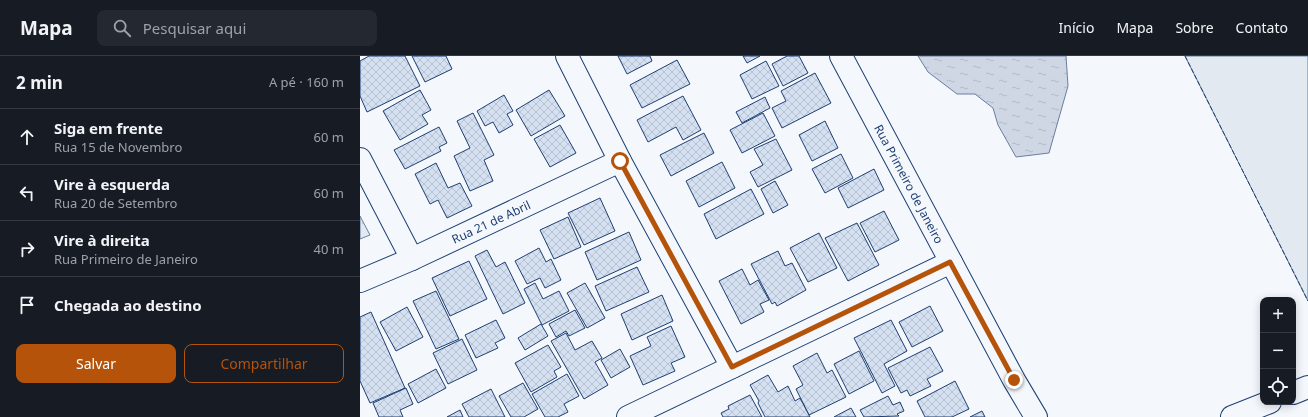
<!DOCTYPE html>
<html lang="pt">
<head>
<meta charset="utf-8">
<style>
	:root { --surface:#171b24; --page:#242831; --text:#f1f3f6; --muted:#9ea1a6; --line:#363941; --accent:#b45309 }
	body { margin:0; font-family:"Noto Sans",sans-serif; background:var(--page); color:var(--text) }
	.controls { position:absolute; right:12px; bottom:12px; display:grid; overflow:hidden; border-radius:8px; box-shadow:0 2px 10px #0003 }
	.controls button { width:36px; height:36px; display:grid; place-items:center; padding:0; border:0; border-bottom:1px solid var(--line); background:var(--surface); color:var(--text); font:20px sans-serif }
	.stop { position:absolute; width:12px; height:12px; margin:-9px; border:3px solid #b45309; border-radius:50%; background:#fff }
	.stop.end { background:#b45309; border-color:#fff; box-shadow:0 1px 4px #0008 }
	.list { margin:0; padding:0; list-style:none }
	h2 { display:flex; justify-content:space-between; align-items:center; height:52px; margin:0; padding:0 16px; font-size:17px }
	h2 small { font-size:13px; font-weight:400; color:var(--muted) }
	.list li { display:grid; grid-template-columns:26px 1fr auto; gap:12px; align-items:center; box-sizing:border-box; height:56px; padding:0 16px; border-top:1px solid var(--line) }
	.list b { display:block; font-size:15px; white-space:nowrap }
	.list p { margin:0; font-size:13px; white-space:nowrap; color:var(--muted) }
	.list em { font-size:13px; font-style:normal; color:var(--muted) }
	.actions { display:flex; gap:8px; padding:12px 16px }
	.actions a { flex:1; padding:9px 0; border:1px solid var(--accent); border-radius:8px; text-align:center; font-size:14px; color:var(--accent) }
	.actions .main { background:var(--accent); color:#fff }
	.icon { flex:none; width:22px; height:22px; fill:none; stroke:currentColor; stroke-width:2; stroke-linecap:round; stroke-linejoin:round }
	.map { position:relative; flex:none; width:948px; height:361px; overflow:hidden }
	header { display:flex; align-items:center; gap:24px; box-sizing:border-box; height:56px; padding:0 20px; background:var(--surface); border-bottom:1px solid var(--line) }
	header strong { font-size:19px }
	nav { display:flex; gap:22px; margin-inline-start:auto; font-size:14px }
	.search { width:280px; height:36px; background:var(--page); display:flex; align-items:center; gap:10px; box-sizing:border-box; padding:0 14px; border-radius:8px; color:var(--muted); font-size:15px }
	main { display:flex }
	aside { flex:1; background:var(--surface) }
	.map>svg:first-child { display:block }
</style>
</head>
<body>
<header>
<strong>Mapa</strong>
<div class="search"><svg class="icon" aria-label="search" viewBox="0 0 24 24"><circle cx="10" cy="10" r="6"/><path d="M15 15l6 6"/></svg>Pesquisar aqui</div>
<nav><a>Início</a><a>Mapa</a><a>Sobre</a><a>Contato</a></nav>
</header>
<main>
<aside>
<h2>2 min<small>A pé · 160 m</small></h2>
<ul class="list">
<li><svg class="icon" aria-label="ahead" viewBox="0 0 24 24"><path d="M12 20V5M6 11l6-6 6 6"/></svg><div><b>Siga em frente</b><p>Rua 15 de Novembro</p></div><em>60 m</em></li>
<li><svg class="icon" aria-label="left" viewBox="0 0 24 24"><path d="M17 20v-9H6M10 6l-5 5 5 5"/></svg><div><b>Vire à esquerda</b><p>Rua 20 de Setembro</p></div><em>60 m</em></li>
<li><svg class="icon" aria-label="right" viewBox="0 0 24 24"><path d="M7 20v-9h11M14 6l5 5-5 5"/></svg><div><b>Vire à direita</b><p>Rua Primeiro de Janeiro</p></div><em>40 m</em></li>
<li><svg class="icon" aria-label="arrive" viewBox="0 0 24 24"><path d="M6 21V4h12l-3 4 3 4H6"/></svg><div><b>Chegada ao destino</b></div></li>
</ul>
<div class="actions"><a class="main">Salvar</a><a>Compartilhar</a></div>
</aside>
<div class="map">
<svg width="948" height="361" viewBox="0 0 948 361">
	<defs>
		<pattern id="park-crowns" width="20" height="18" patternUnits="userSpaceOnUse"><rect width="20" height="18" fill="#e3e9f0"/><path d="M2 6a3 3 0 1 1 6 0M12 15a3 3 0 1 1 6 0" fill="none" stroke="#c2c9d1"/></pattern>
		<pattern id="water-ripples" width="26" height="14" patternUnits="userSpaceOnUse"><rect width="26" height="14" fill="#cfd7e4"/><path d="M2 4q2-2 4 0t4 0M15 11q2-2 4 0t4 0" fill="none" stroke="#b1bac7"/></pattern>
		<pattern id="building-cross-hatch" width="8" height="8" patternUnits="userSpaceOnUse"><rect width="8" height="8" fill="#d5e0f0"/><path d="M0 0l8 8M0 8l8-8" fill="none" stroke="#b6c1d1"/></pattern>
	</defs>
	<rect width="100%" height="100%" fill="#f4f7fb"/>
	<path fill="#e3e9f0" stroke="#687fa3" d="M825,0H948V245Z"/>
	<path fill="url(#park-crowns)" stroke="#687fa3" d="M0,160L10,179L0,183Z"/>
	<path fill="url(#water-ripples)" stroke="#687fa3" d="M558,0H706L708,30L689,97L656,101L638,69L633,52L615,38H597L568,16Z"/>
	<g fill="url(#building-cross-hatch)" stroke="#1d3f73">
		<path d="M9,0H45L60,30L7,56L0,40V5Z"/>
		<path d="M52,0H86L92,13L65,26Z"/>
		<path d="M258,0H290L292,5L267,18Z"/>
		<path d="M383,0H400L387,7Z"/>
		<path d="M427,0H439L448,17L423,30L412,8Z"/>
		<path d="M317,4L330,28L282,52L270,29Z"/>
		<path d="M406,5L419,30L392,43L380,19Z"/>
		<path d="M455,17L471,47L422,72L412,52L426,45L421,35Z"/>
		<path d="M60,34L71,54L62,59L68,68L40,84L23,55Z"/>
		<path d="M189,34L205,60L171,80L156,54Z"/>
		<path d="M144,39L153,55L147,58L153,69L139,77L133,66L125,70L117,55Z"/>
		<path d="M323,40L341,74L323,84L316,71L288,86L277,64Z"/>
		<path d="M405,41L410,52L382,67L376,56Z"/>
		<path d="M113,57L134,99L124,104L133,125L110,135L94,100L110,92L97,65Z"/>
		<path d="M403,57L415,80L382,97L370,74Z"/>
		<path d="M465,65L478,92L452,105L439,79Z"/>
		<path d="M200,69L216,97L190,111L174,83Z"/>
		<path d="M79,71L87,87L79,91L81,95L45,113L34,94Z"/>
		<path d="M344,77L354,97L311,120L300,99Z"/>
		<path d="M416,83L432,114L398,131L390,116L403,109L394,93Z"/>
		<path d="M481,98L493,122L465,137L452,113Z"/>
		<path d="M362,106L375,132L339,151L326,125Z"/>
		<path d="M76,107L88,132L100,127L112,150L87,162L78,144L70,148L55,118Z"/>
		<path d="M514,113L524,134L488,152L478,132Z"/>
		<path d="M415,125L428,149L413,157L401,133Z"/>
		<path d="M391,133L404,158L356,183L344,158Z"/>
		<path d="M240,142L255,175L224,189L208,157Z"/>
		<path d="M524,155L539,184L515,196L500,167Z"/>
		<path d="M208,161L221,191L194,203L180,174Z"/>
		<path d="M497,167L519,209L488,225L465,182Z"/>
		<path d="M269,176L281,204L237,224L225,196Z"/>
		<path d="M459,177L477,212L448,226L430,192Z"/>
		<path d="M179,192L186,206L191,203L201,224L185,232L180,222L167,228L155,205Z"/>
		<path d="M127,194L136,211L145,206L165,247L143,258L115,200Z"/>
		<path d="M418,195L425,210L432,207L446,234L417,250L415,246L412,248L391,208Z"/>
		<path d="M109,205L127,243L90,260L72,222Z"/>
		<path d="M277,211L289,236L246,255L235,230Z"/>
		<path d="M382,213L390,229L398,224L409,244L400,248L404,256L381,268L359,225Z"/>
		<path d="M175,227L183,243L199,235L209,255L182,269L164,233Z"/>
		<path d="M225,227L245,262L227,272L207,237Z"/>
		<path d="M76,235L99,283L76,293L53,245Z"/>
		<path d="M302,239L313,265L272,284L261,258Z"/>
		<path d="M570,250L583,275L552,291L539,266Z"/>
		<path d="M47,251L63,281L36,295L20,266Z"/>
		<path d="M215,254L225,272L209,280L206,275L196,281L189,268Z"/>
		<path d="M11,256L45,332L10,347L0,325V261Z"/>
		<path d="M136,264L145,282L135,287L138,292L116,302L105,279Z"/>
		<path d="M531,264L547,295L524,308L535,330L522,337L494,282Z"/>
		<path d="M181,268L188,280L165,294L158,282Z"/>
		<path d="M311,270L325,301L311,307L315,315L283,329L270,300L291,290L287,281Z"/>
		<path d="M206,277L215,294L232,285L242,302L235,306L248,329L224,343L191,285Z"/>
		<path d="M102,283L117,314L88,328L73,297Z"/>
		<path d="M188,289L201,311L194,315L197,321L171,336L155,307Z"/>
		<path d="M570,291L583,315L567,323L571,330L550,340L547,334L541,337L528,312Z"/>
		<path d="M260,293L270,311L251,322L241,304Z"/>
		<path d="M499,295L514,325L489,338L474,308Z"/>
		<path d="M457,297L467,317L472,314L486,341L449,359L436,333L443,329L433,310Z"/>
		<path d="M76,313L86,332L58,347L48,328Z"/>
		<path d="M207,318L219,340L204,348L208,356L198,361H185L172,338Z"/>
		<path d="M408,319L418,336L428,330L435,345L440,342L450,361H405L398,347L399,345L390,329Z"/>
		<path d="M595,325L609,353L592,361H565L557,345Z"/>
		<path d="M163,327L178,353L164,361H151L139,340Z"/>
		<path d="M46,332L53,348L40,354L43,361H19L13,347Z"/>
		<path d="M131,333L145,361H109L102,348Z"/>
		<path d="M390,339L402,361H363L361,357L369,353L368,350Z"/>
		<path d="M528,340L533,349L540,346L544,355L537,358L539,360L504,361L500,354Z"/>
		<path d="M491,352L496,361H474Z"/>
		<path d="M100,354L103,361H87Z"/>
		<path d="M622,355L625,361H610Z"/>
	</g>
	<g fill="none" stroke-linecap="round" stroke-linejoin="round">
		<defs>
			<g id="minor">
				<path d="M207,0L260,105L372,311"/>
				<path d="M481,0L654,324L676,361"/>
				<path d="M0,103L52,203"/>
				<path d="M0,225L52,203L260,105"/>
				<path d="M933,337L948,331"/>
				<path d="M268,361L591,206"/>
				<path d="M872,361L910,346"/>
			</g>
		</defs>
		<use href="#minor" stroke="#1d3f73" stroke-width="24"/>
		<use href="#minor" stroke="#f4f7fb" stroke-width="22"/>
		<path stroke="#1d3f73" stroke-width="1" stroke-dasharray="5 2" stroke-linecap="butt" d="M825,0L948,245"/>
	</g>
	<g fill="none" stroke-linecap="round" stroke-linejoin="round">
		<path stroke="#b45309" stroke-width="5" d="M260,105L372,311L590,206L654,324"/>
	</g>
	<g text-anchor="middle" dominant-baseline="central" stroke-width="3" stroke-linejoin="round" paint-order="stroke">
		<g font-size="12" fill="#1d3f73" stroke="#f4f7fb">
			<text transform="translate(549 128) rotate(62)">Rua Primeiro de Janeiro</text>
			<text transform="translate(131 166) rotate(-25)">Rua 21 de Abril</text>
		</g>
	</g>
</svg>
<div class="controls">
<button>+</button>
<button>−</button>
<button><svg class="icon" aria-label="locate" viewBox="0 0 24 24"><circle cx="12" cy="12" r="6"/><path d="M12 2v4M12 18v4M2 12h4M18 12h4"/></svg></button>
</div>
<div class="stop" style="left:260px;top:105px"></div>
<div class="stop end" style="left:654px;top:324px"></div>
</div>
</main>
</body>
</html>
